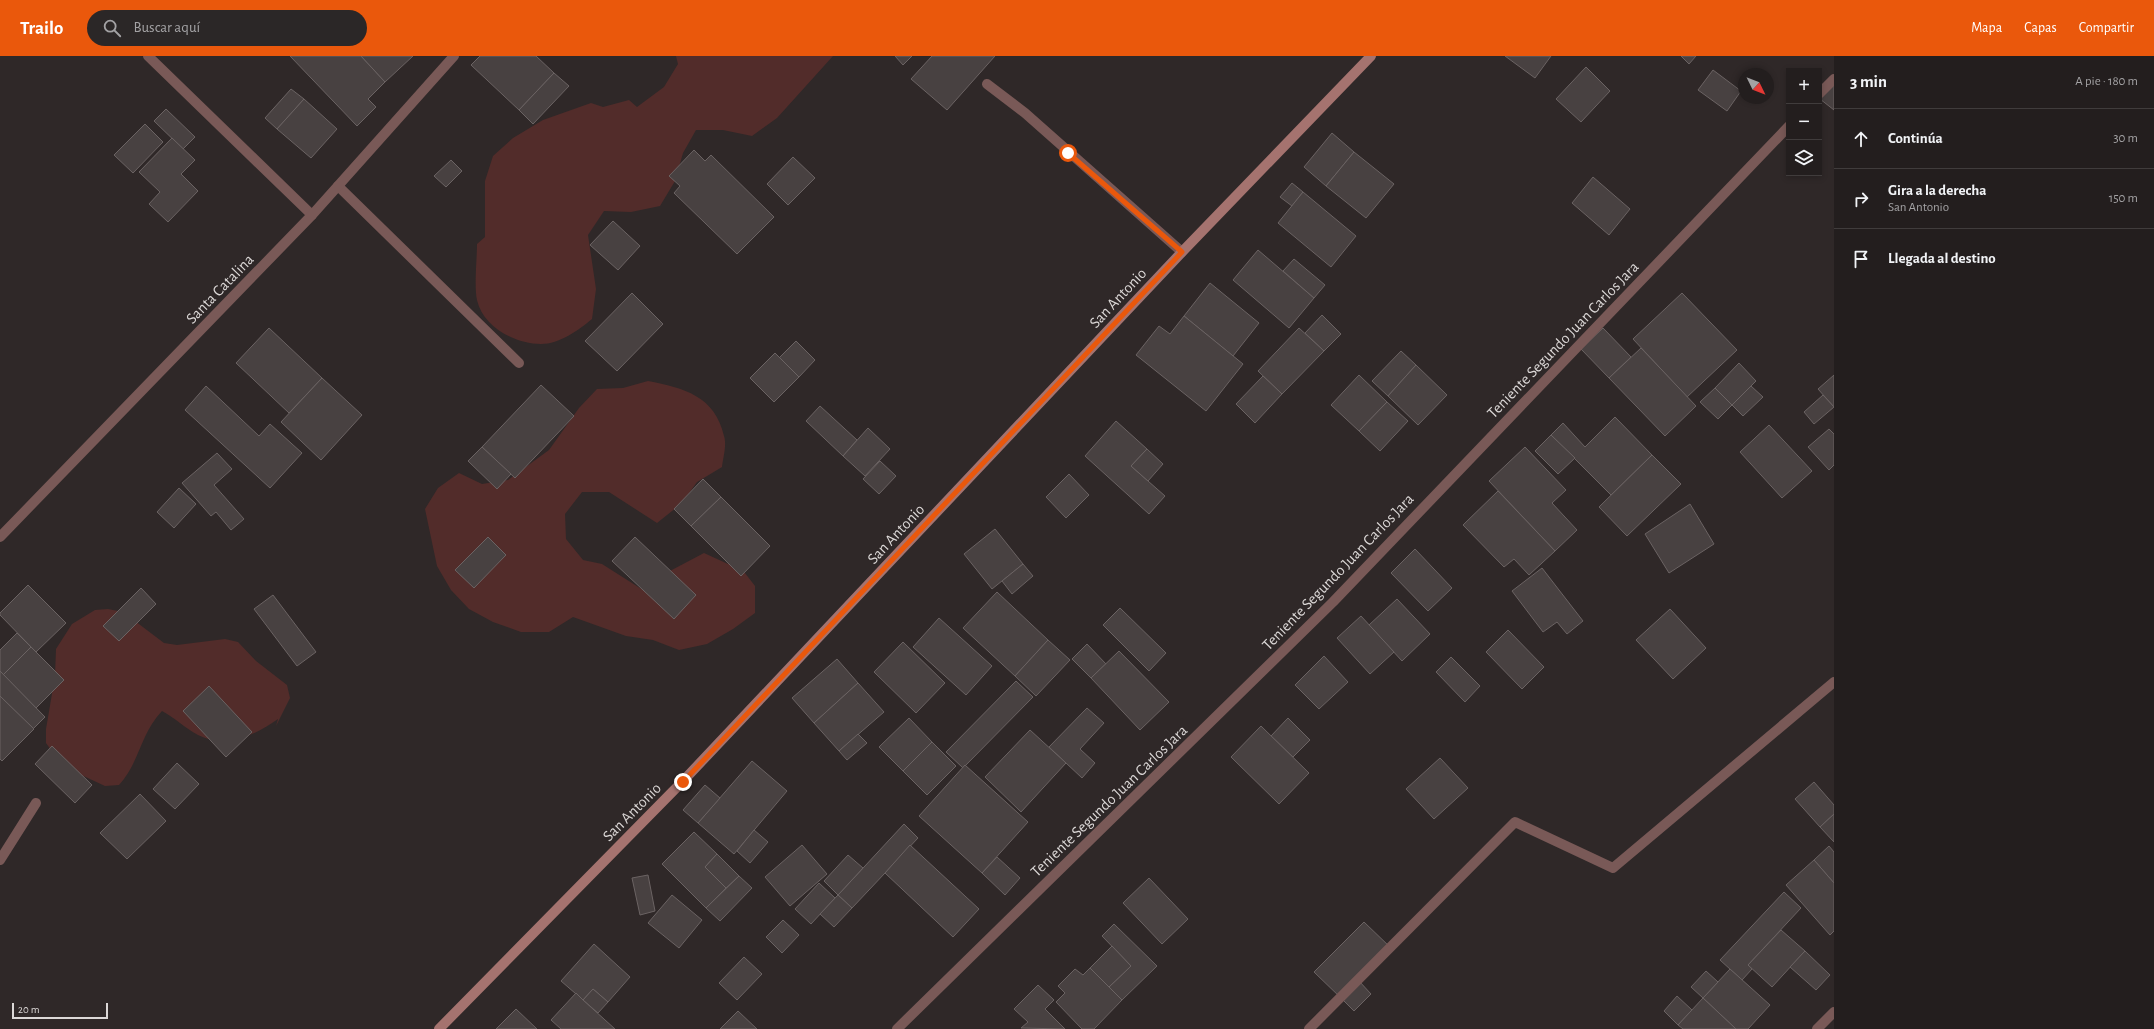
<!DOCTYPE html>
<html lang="es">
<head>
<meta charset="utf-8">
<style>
	:root { --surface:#231e1e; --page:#2b2727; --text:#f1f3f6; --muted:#a3a2a4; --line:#403c3c; --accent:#ea580c }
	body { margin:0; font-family:"Alegreya Sans",sans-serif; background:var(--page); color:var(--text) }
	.controls { position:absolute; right:12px; top:12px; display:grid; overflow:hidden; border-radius:0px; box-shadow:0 2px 6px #0003 }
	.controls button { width:36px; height:36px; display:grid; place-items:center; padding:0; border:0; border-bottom:1px solid var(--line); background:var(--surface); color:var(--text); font:20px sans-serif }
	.compass { position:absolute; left:1738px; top:12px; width:36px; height:36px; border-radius:50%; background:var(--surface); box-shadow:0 2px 6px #0003; rotate:133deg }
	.scale { position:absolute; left:12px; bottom:10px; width:96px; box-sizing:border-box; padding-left:4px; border:2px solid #dcd8d7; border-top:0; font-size:11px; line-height:14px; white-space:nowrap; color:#dcd8d7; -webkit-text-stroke:3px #2f2828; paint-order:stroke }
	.stop { position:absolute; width:12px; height:12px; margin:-9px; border:3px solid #ea580c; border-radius:50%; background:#fff }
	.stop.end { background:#ea580c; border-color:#fff; box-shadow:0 1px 4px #0008 }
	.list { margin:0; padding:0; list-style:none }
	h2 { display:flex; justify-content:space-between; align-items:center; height:52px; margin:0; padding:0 16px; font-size:17px }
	h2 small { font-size:13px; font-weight:400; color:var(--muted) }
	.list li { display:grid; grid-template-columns:26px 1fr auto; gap:12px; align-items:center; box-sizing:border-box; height:60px; padding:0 16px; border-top:1px solid var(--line) }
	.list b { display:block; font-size:15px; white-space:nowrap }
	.list p { margin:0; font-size:13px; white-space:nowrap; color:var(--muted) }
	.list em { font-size:13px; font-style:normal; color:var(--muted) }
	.icon { flex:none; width:22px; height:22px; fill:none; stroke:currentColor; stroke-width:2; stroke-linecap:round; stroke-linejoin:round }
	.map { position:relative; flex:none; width:1834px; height:973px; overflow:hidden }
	header { display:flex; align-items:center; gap:24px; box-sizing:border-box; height:56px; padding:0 20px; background:var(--accent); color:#fff }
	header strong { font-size:19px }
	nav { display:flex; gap:22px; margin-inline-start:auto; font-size:14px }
	.search { width:280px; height:36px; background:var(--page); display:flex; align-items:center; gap:10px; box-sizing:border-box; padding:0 14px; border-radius:22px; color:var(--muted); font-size:15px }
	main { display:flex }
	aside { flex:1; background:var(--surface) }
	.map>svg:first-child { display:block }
</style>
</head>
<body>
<header>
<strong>Trailo</strong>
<div class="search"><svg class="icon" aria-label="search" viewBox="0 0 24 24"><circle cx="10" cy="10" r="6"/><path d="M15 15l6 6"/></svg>Buscar aquí</div>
<nav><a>Mapa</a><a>Capas</a><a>Compartir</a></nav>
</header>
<main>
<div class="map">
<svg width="1834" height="973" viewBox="0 0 1834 973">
	<rect width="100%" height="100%" fill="#2f2828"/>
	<g fill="#522c2a">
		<path d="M676,0H833L777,62L752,80L723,74H696L683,97L675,125L660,150L631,156L604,155L588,179L596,233L592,263C579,274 559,288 541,288C515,288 483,271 477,244C474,231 477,203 477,188L485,181V125L493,100L513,82L543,64L591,47L603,51L629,44L637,51L664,31L678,8Z"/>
		<path d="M648,325C684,332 715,340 724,380C727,389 723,402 722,411L697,426L682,447L657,467L609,436H582L565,458L566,483L583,504L602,508L654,541L668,516L704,497L728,508H738L755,530V557L733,573L707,588L679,594L653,584L626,580L573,561L549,576H521L493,566L469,553L451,534L437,510L425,453L438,432L459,417L482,428L508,424L549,394L579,352L597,333L623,332Z"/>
		<path d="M108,553L123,556L164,587L177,589L225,583L238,586L256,605L287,629L290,642L276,670L278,663C256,679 225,693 198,679C185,672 175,662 162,655C140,678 140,706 119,729L105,730L77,717L54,698L46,687V673L55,620L56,593L72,568L95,554Z"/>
	</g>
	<g fill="#484141" stroke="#6b6363">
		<path d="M290,0H361L385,26L368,43L376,51L357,70Z"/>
		<path d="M361,0H413L385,26Z"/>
		<path d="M480,0H536L554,17L519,54L471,9Z"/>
		<path d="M895,0H912L903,9Z"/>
		<path d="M932,0H995L947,54L911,23Z"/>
		<path d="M1505,0H1551L1535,22Z"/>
		<path d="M1681,0H1696L1689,8Z"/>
		<path d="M1586,11L1610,35L1581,66L1556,43Z"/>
		<path d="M1713,14L1741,35L1727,55L1698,34Z"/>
		<path d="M554,17L569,30L533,68L519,54Z"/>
		<path d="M1834,25V54L1820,43Z"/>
		<path d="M291,33L304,43L277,73L265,62Z"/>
		<path d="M304,43L337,73L311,102L277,73Z"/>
		<path d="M166,53L195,81L183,93L154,65Z"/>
		<path d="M145,68L163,86L133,117L114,99Z"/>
		<path d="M1332,77L1354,96L1326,130L1304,111Z"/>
		<path d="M172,82L195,104L181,118L198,135L168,166L149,148L160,136L139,116Z"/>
		<path d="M694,94L705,105L711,99L774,161L737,198L674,137L680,130L669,120Z"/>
		<path d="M1354,96L1394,128L1366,162L1326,130Z"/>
		<path d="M793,101L815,122L788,149L767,128Z"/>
		<path d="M451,104L462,115L446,131L434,120Z"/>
		<path d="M1593,121L1630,153L1609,179L1572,147Z"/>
		<path d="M1292,127L1303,136L1292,150L1280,141Z"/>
		<path d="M1303,136L1356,180L1331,211L1278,167Z"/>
		<path d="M613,165L640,190L618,214L590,189Z"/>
		<path d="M1258,194L1314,242L1289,272L1233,224Z"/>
		<path d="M1294,203L1325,229L1314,242L1283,215Z"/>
		<path d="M1210,227L1259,267L1233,300L1184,260Z"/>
		<path d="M632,237L663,268L617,315L585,285Z"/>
		<path d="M1682,237L1737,294L1687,341L1633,283Z"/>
		<path d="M1322,259L1341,278L1324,295L1305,277Z"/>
		<path d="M1184,260L1243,308L1206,355L1136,299L1159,270L1170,278Z"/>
		<path d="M269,272L322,322L289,357L236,307Z"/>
		<path d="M1299,272L1324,295L1282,338L1258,315Z"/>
		<path d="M1603,272L1631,301L1609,322L1581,293Z"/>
		<path d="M796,285L815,304L799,321L779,302Z"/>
		<path d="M1641,292L1696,350L1665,380L1609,322Z"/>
		<path d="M1401,295L1416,309L1388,340L1372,325Z"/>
		<path d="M775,297L799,321L774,346L750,322Z"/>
		<path d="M1739,307L1756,325L1732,349L1715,332Z"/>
		<path d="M1416,309L1447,339L1418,369L1388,340Z"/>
		<path d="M1359,319L1387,346L1359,375L1331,349Z"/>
		<path d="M1834,319V351L1818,333Z"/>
		<path d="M1263,320L1282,338L1255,367L1236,348Z"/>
		<path d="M322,322L362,359L321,404L281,366Z"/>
		<path d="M541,329L574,360L515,422L482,391Z"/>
		<path d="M206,330L259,380L270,368L302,397L270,432L185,354Z"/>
		<path d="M1751,330L1763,341L1743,360L1732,349Z"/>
		<path d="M1715,332L1732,349L1718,363L1700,346Z"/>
		<path d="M1823,339L1834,351L1814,368L1804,356Z"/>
		<path d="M1387,346L1408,365L1380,395L1359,375Z"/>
		<path d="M820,350L857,384L843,400L806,365Z"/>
		<path d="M1615,361L1652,399L1611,439L1551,379L1563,367L1585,391Z"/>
		<path d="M1116,365L1147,393L1131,410L1165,440L1149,458L1085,400Z"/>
		<path d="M1769,369L1812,415L1782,442L1740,396Z"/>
		<path d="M868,372L890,393L865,420L843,400Z"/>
		<path d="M1829,373L1834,378V409L1829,414L1808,391Z"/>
		<path d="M1551,379L1575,402L1558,418L1535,395Z"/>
		<path d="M482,391L511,418L497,433L468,405Z"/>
		<path d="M1525,391L1566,434L1552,447L1577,474L1555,495L1489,425Z"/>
		<path d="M1147,393L1163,408L1148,425L1131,410Z"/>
		<path d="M217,397L232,413L214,429L244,463L231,474L216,456L211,460L182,427Z"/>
		<path d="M1652,399L1681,428L1627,480L1599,451Z"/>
		<path d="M880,405L896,420L879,438L863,423Z"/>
		<path d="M1069,418L1089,439L1066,462L1046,441Z"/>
		<path d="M703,423L721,441L691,470L674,453Z"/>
		<path d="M179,432L196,448L174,472L157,456Z"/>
		<path d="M1498,435L1555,495L1529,519L1514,503L1504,511L1463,469Z"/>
		<path d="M721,441L770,490L741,520L691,470Z"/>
		<path d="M1690,448L1714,488L1669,517L1645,478Z"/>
		<path d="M995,473L1023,508L992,533L964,498Z"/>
		<path d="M488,481L506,499L474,532L455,514Z"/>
		<path d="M635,481L696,539L674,563L612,505Z"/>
		<path d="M1415,493L1452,532L1428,555L1391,517Z"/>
		<path d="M1023,508L1033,520L1012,538L1002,525Z"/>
		<path d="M1542,512L1583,565L1567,578L1557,566L1543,576L1512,535Z"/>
		<path d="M28,529L66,567L36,596L0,559V557Z"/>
		<path d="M141,532L156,548L119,585L103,570Z"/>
		<path d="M997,536L1048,584L1015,620L963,572Z"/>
		<path d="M273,539L316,596L297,610L254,553Z"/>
		<path d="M1397,543L1430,578L1402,605L1369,569Z"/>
		<path d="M1120,552L1166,597L1149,615L1103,569Z"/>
		<path d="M1670,553L1706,592L1673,623L1636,584Z"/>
		<path d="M1361,560L1394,596L1370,618L1337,582Z"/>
		<path d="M939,562L992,610L966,639L913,591Z"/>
		<path d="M1508,574L1544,611L1522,633L1486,596Z"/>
		<path d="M17,577L31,591L3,619L0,615V594Z"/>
		<path d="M1048,584L1070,604L1036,640L1015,620Z"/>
		<path d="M903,586L945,627L916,657L874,616Z"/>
		<path d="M1087,588L1106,608L1091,622L1072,603Z"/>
		<path d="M31,591L64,624L36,652L3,619Z"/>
		<path d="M1119,595L1169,646L1140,674L1091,622Z"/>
		<path d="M1324,600L1348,626L1319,653L1295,629Z"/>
		<path d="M1451,601L1480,630L1465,646L1436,616Z"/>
		<path d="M837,603L858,627L814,667L792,642Z"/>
		<path d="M0,615L45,661L33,673L0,640Z"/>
		<path d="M1016,625L1033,641L963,712L946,696Z"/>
		<path d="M858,627L884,656L839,695L814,667Z"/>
		<path d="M209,630L252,676L226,701L183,655Z"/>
		<path d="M0,640L34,673L2,705L0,703Z"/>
		<path d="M1087,652L1104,667L1080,693L1095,707L1082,722L1049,691Z"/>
		<path d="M909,662L932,686L903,715L879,691Z"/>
		<path d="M1288,662L1310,684L1293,701L1271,680Z"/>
		<path d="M1261,670L1309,717L1279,748L1231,701Z"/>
		<path d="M1030,674L1066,707L1021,756L985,721Z"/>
		<path d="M858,678L867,687L847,704L839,695Z"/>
		<path d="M932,686L956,710L927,739L903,715Z"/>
		<path d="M52,690L92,729L75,747L35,708Z"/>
		<path d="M1440,702L1468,732L1434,763L1406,733Z"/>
		<path d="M752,705L787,735L734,798L698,767Z"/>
		<path d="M177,707L199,728L175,753L153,733Z"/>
		<path d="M965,709L1028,766L982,817L919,760Z"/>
		<path d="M1814,726L1834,749V758L1820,771L1795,743Z"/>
		<path d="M705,729L720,742L698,767L683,754Z"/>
		<path d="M140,738L166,765L127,803L100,777Z"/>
		<path d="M1834,758V786L1820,771Z"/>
		<path d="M904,768L918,782L852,852L838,839Z"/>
		<path d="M754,774L768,786L750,807L737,795Z"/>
		<path d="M694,776L717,798L705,811L726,832L706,852L662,808Z"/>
		<path d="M802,789L827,818L790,850L765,821Z"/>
		<path d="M910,789L979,853L953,881L885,817Z"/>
		<path d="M1829,790L1834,796V827L1814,804Z"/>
		<path d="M717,798L739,820L726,832L705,811Z"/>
		<path d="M848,799L863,812L838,839L824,825Z"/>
		<path d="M997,801L1020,822L1005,839L982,817Z"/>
		<path d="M1814,804L1834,827V875L1830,879L1786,829Z"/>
		<path d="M648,819L655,855L640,859L632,822Z"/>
		<path d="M739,820L752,832L720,865L706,852Z"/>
		<path d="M1149,822L1188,863L1162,888L1123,847Z"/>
		<path d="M819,827L835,842L811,868L795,853Z"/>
		<path d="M1784,836L1801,852L1748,909L1752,913L1742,924L1720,904Z"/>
		<path d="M672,839L702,864L679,892L648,867Z"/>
		<path d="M838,839L852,852L834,871L820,858Z"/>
		<path d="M783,864L799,879L782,897L766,881Z"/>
		<path d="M1364,866L1391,892L1342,943L1314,916Z"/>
		<path d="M1114,868L1157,910L1122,944L1109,931L1131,910L1102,880Z"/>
		<path d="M1781,874L1805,895L1772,931L1748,909Z"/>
		<path d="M594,888L630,921L608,946L593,933L583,944L561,925Z"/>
		<path d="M1112,890L1131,910L1109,931L1090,912Z"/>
		<path d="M1805,895L1830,919L1816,934L1790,911Z"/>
		<path d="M744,901L762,918L737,944L719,927Z"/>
		<path d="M1090,912L1122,944L1094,973H1082L1056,946L1065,937L1058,930L1075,913L1083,919Z"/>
		<path d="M1730,913L1770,949L1748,973H1736L1703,942Z"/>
		<path d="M1706,915L1718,926L1703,942L1691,931Z"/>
		<path d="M1359,925L1371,938L1354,955L1342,943Z"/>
		<path d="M1038,929L1054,944L1045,953L1065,973L1021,972L1028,966L1014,953Z"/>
		<path d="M593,933L608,946L598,957L583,944Z"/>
		<path d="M576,937L583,944L615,973H561L551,964Z"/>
		<path d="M1677,940L1692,954L1678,969L1664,955Z"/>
		<path d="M1703,942L1736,973H1683L1678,969Z"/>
		<path d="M516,953L537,973H496Z"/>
		<path d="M738,955L757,973H720Z"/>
	</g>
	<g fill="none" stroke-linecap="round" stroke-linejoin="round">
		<g stroke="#795957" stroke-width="10">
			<path d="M987,28L1025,57L1182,196"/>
			<path d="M1309,973L1515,766L1613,812L1834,626"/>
		</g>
		<g stroke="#795957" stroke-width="10">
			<path d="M148,0L312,159"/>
			<path d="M1819,38L1834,23"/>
			<path d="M338,130L519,307"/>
			<path d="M0,481L312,159L454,0"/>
			<path d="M0,804L36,747"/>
			<path d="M897,973L1333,546L1789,70"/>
			<path d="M1817,973L1834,956"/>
		</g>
		<path stroke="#a5736f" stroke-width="10" d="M439,973L683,725L1182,196L1371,0"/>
	</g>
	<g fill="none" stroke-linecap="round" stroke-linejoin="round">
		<path stroke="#ea580c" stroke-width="5" d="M683,726L1182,196L1068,97"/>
	</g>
	<g text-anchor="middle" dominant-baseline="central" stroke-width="3" stroke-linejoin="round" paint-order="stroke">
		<g font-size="16" fill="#dcd8d7" stroke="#2f2828">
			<text transform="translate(220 233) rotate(-46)">Santa Catalina</text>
			<text transform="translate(1118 242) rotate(-47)">San Antonio</text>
			<text transform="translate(1563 284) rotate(-46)">Teniente Segundo Juan Carlos Jara</text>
			<text transform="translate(896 478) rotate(-47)">San Antonio</text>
			<text transform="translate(1338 516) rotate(-46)">Teniente Segundo Juan Carlos Jara</text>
			<text transform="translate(1109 745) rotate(-44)">Teniente Segundo Juan Carlos Jara</text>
			<text transform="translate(632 756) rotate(-45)">San Antonio</text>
		</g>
	</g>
</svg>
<div class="controls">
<button>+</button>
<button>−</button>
<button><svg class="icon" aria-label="layers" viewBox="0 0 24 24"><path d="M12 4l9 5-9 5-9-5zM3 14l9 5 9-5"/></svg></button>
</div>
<svg class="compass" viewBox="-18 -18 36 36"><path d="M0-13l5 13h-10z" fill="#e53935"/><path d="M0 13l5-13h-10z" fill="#a3a2a4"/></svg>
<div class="scale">20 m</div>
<div class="stop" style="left:1068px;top:97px"></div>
<div class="stop end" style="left:683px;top:726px"></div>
</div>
<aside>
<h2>3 min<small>A pie · 180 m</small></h2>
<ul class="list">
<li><svg class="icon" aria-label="ahead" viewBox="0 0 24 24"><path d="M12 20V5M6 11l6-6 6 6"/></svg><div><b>Continúa</b></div><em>30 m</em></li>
<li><svg class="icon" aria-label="right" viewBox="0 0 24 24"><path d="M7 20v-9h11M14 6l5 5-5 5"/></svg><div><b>Gira a la derecha</b><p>San Antonio</p></div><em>150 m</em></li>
<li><svg class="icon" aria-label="arrive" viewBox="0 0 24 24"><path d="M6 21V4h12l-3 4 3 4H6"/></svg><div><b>Llegada al destino</b></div></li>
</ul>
</aside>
</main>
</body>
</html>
